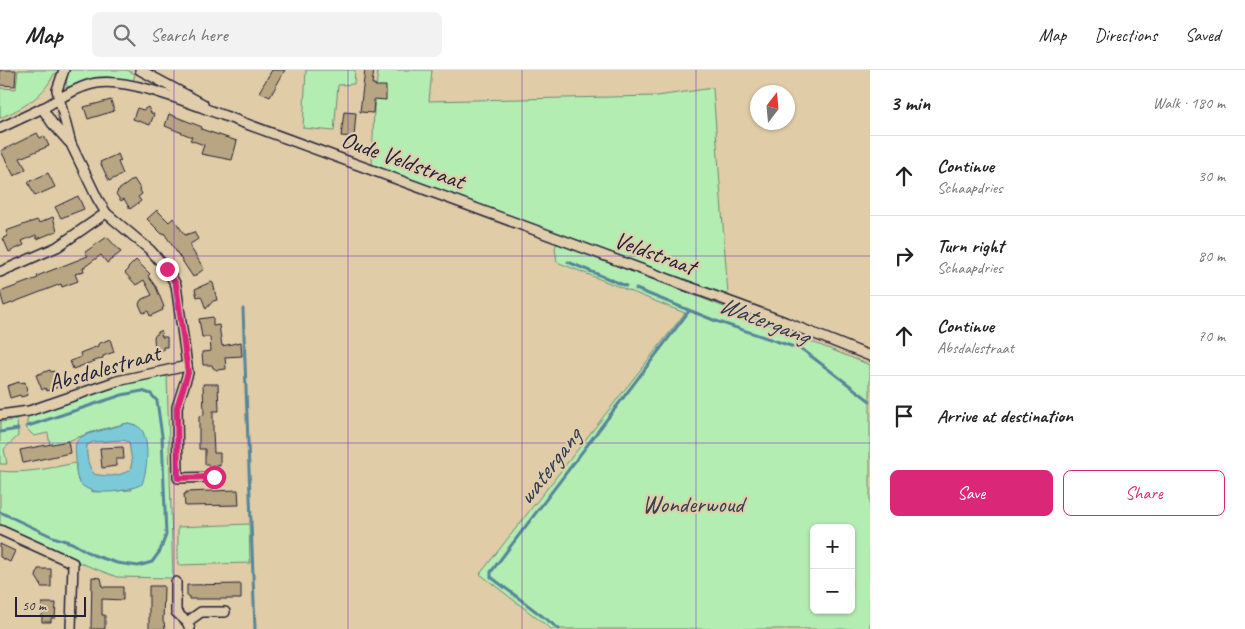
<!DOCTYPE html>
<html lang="en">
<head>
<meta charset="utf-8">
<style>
	:root { --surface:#fff; --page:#f2f2f2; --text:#222; --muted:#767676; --line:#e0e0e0; --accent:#db2777 }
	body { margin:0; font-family:Caveat,sans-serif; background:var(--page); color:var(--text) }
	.controls { position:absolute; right:15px; bottom:15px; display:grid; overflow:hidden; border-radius:8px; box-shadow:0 1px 4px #0004 }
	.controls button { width:45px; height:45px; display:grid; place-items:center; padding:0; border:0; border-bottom:1px solid var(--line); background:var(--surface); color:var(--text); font:25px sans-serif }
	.compass { position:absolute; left:750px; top:15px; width:45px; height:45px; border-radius:50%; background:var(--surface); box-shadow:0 1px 4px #0004; rotate:16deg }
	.scale { position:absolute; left:15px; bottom:12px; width:71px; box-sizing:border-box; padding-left:5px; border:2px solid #22223b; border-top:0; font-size:14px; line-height:18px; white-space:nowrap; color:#22223b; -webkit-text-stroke:4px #e0cdab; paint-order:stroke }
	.stop { position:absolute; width:15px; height:15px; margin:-11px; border:4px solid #db2777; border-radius:50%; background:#fff }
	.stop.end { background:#db2777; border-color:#fff; box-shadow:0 1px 5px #0008 }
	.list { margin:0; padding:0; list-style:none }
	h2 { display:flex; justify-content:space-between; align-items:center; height:65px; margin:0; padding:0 20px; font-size:21px }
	h2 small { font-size:16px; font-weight:400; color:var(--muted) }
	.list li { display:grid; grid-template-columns:32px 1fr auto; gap:15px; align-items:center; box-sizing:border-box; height:80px; padding:0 20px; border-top:1px solid var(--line) }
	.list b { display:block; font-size:19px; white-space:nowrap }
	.list p { margin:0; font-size:16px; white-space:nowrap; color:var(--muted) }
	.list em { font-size:16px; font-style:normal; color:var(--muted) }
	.actions { display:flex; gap:10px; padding:15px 20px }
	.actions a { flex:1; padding:11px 0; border:1px solid var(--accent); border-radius:8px; text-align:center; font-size:18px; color:var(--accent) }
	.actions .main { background:var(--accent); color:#fff }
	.icon { flex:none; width:28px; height:28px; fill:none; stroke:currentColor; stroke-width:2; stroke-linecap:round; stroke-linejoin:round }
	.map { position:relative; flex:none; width:870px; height:559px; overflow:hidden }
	header { display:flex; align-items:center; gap:30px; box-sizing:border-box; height:70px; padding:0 25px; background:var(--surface); border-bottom:1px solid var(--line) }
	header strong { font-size:24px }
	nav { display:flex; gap:28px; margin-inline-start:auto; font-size:18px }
	.search { width:350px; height:45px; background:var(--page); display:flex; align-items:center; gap:12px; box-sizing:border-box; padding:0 18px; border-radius:8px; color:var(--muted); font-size:19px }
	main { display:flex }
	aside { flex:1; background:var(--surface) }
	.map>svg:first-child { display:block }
</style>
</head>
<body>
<header>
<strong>Map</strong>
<div class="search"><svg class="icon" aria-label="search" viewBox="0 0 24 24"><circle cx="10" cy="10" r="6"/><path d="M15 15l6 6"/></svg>Search here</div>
<nav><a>Map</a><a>Directions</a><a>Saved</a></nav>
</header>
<main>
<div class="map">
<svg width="870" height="559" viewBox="0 0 870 559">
	<rect width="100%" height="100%" fill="#e0cca6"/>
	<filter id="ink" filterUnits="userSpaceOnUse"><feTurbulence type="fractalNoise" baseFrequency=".02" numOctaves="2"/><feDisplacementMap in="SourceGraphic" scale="10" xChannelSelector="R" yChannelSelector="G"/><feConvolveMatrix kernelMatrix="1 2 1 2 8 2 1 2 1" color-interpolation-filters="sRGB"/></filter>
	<g filter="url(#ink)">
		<g fill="#b4edb2" stroke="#6b8876" fill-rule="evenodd">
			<path d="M18,0H127L135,4L133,11C108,6 92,3 70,18L66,15L68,2L54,4C43,27 23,38 0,48V18L16,19Z"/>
			<path d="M306,0H355L354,14L338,15L334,61L303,58Z"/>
			<path d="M378,0H432L429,31L657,26L713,18L728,225L372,97L374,38Z"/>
			<path d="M557,173L709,231L870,295V559H551L480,504L685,243L557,192L555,178ZM814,458H851V540H814Z"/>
			<path d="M167,306L173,508L117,507L83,494L0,455V401C24,404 51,398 75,393L78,411L93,422L132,420L136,355L128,353L95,361L68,371L50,375L48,363L34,366L26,358L28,346C73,330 118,310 167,306Z"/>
			<path d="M17,350L18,366L4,379L7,394H0V352Z"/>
			<path d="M249,454L250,493L178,495V457Z"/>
		</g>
		<path fill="#7bc9d8" stroke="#578699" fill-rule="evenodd" d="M128,353C133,354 139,356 142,360C150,374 147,401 142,414C127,422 90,428 79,412C75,405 76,395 76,389C75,376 73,369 88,364ZM122,370L129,372L132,392L130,400C118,407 107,407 94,404C88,396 86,386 87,375L93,372Z"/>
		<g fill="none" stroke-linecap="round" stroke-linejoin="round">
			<g stroke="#578699" stroke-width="3">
				<path d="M568,192L626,216"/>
				<path d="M636,219L716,251L803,280L870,331"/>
				<path d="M243,239L255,559"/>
				<path d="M0,362L18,359"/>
				<path d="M0,442L53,467L72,473L93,485L117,493L138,496L152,492L160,481L166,465L162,366L157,331L151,324L142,321L122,325L28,356"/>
				<path d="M559,559L491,507V502L689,241"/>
			</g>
		</g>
		<g fill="#b8a582" stroke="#22223b">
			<path d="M0,0H16L15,16L0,15Z"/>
			<path d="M272,0H285L270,27L259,22Z"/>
			<path d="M365,0H374L372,14H375V16H386V30L374,29L373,43L360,42Z"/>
			<path d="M111,30L114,41L88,49L84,37Z"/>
			<path d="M148,37L151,43L154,44L150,55L133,49L137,38L143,40Z"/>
			<path d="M344,42L356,43L354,67L341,66Z"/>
			<path d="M169,44L202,57L201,59L237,71L232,90L201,84L204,75L190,70L192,67L165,56Z"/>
			<path d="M37,63L40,68L44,66L49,76L20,88L26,99L14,106L1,81Z"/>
			<path d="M118,84L121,91L118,92L123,104L109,111L100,92Z"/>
			<path d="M48,103L55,117L35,126L28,112Z"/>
			<path d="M134,109L141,120H140L142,124L138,127L141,131L130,139L124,129L121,131L116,124L118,122L117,121Z"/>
			<path d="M78,126L84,139L61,148L55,137Z"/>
			<path d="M157,140L169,152L173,148L185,165L194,162L198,169L189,175L204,199L193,207L164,163L162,164L147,149Z"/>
			<path d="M53,147L57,161L37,169L36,165L22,171L24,175L9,182L3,168L8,166L6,161L37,150L39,153Z"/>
			<path d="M107,167L121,182L107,193L101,185L83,198L84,201L75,204L78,211L62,217L61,214L4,236L0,222L38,208L37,206L88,186L85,182Z"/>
			<path d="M136,190L150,204L148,206L156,217L164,237L162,238L163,240L150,246L148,241L143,243L139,234L141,230L152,225L144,210L136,215L125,203L128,200L127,199Z"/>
			<path d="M211,212L213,213L217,230L213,231L206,239L201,226L197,227L195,219Z"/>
			<path d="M213,247V256L219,255L222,276L241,272L242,286L225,287L226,299L217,300L213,298L212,295H203L202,282L211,281L210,267H202L199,249Z"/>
			<path d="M160,260L162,267H167V277H163V280L155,281L154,267Z"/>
			<path d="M110,269L114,282L103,286V288L73,299L70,291L81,287L80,283L98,276V274Z"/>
			<path d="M50,300L51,302L54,301L61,316L47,321L45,318L42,320L36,305Z"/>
			<path d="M19,312V313L25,312L28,325L21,327L20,325L10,328L7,316Z"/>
			<path d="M203,314H218L219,341H213V361L214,383H220V396H208V394H205V379H199V346L204,345Z"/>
			<path d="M68,371L70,383L23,393L20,380Z"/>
			<path d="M123,377L124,389H116V396L102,398L100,378Z"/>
			<path d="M238,420L239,435L185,436L184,424H186V422Z"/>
			<path d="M0,474L15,481L10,492L0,487Z"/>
			<path d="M38,499H51V517H41L40,513L36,507Z"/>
			<path d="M92,507L101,508L103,517H123V530L102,529V545H105V559H91Z"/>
			<path d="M241,514V529H189V526H187V515Z"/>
			<path d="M149,516H164L163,552H164L165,559H149Z"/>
			<path d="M42,533H56L55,548H51V552H42Z"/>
		</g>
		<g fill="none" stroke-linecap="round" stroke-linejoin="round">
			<defs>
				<g id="minor">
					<path d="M64,0L57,20L71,74L97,128L106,143L150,180L167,199L176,215L188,303L177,337L178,408L221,407"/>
					<path d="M140,0L203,34"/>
					<path d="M42,38L52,53L69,72"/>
					<path d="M0,58C15,51 30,44 45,37C61,28 78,16 97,13C132,8 191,34 225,46L785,252L870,286"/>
					<path d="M0,202L57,177L106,143"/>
					<path d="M0,345L29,341L117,311L187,296"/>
					<path d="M0,460L73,493L71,559"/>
					<path d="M176,512V542L187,552L190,559"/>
					<path d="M187,552L201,542H225"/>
				</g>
			</defs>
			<use href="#minor" stroke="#22223b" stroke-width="12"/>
			<use href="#minor" stroke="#e0cdab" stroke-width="9"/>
		</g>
	</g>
	<g fill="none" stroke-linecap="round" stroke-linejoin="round" filter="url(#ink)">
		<path stroke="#db2777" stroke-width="6" d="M167,199L176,214L188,303L177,337L178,408L214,407"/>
	</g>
	<path fill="none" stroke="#7b2cbf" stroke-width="1" stroke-opacity="0.55" d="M174,0V559M348,0V559M522,0V559M696,0V559M0,186H870M0,373H870"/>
	<g text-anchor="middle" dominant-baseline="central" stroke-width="4.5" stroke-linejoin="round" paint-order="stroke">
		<g font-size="24" fill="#22223b" stroke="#e0cdab">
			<text transform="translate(403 90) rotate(20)">Oude Veldstraat</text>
			<text transform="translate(655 183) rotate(20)">Veldstraat</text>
			<text transform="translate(104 298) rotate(-16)">Absdalestraat</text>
		</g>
		<g font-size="24" fill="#38404d" stroke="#e0cdab">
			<text x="693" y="434">Wonderwoud</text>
		</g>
		<g font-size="25" font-style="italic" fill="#2f3b53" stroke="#e0cdab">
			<text transform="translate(764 250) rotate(21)">Watergang</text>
			<text transform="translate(549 397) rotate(-53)">watergang</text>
		</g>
	</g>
</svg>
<div class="controls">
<button>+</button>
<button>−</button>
</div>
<svg class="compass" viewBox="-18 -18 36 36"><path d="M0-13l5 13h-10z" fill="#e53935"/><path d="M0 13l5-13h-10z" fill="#767676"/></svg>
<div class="scale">50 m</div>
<div class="stop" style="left:214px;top:407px"></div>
<div class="stop end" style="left:167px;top:199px"></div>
</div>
<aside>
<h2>3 min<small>Walk · 180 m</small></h2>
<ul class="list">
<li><svg class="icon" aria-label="ahead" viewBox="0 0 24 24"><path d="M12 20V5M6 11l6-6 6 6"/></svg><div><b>Continue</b><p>Schaapdries</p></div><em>30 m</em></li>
<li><svg class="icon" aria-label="right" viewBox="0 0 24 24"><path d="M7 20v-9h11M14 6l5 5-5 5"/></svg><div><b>Turn right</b><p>Schaapdries</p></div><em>80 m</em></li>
<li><svg class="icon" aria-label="ahead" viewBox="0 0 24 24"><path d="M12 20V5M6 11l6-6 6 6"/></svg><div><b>Continue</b><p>Absdalestraat</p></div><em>70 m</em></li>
<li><svg class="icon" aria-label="arrive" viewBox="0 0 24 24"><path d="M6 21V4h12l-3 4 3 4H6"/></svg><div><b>Arrive at destination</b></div></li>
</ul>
<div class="actions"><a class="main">Save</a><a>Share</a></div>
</aside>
</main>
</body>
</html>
